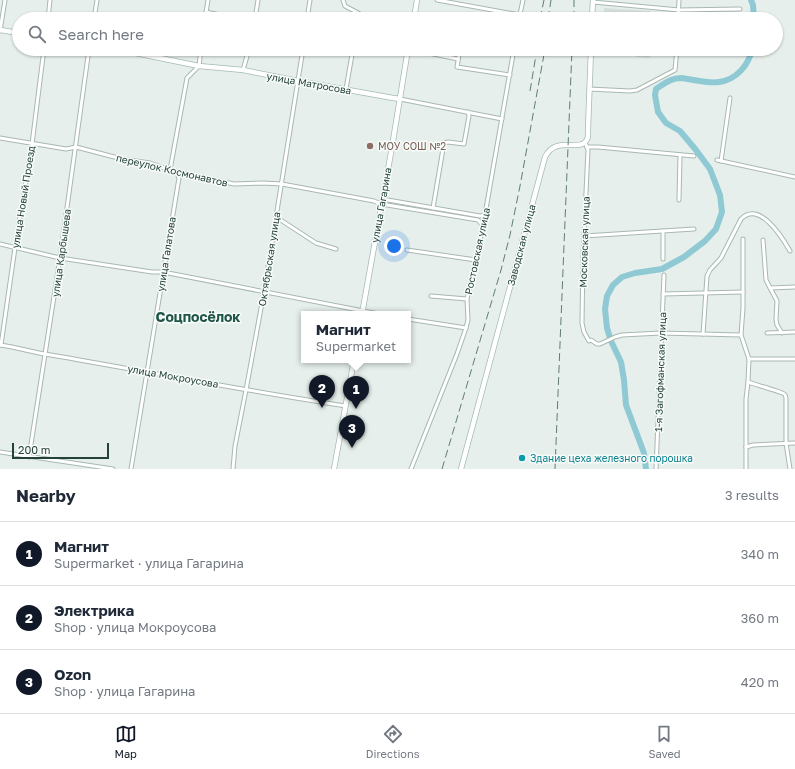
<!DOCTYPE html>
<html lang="en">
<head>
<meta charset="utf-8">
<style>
	:root { --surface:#fff; --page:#f2f2f3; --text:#1f2937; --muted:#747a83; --line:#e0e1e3; --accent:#111827 }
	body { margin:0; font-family:"Golos Text",sans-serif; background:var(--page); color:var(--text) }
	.scale { position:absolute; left:12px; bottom:10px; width:97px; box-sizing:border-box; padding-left:4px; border:2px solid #24423a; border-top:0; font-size:11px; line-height:14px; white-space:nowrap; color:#24423a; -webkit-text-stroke:3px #f7fbf9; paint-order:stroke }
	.you { position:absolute; left:394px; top:246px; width:14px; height:14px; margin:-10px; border:3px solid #fff; border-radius:50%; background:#1a73e8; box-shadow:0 0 0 6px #1a73e833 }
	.badge { display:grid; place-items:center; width:26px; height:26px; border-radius:50%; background:var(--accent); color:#fff; font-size:13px; font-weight:700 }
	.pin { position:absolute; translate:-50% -33px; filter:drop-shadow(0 1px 2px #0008) }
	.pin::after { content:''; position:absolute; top:21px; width:14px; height:12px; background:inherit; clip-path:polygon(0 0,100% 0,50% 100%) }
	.popup { position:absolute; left:301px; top:311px; width:110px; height:52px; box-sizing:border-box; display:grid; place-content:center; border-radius:0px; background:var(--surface); filter:drop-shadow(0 1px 3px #0005); font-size:13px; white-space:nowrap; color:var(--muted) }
	.popup b { font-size:15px; color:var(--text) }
	.popup::after { content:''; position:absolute; left:50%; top:100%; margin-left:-8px; border:8px solid transparent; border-top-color:var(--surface) }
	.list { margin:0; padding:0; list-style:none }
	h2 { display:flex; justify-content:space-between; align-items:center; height:52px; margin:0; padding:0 16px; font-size:17px }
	h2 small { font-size:13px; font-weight:400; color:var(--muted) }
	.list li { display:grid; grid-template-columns:26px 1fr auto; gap:12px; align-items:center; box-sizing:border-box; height:64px; padding:0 16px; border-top:1px solid var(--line) }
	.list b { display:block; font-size:15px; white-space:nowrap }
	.list p { margin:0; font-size:13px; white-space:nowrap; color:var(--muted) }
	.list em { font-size:13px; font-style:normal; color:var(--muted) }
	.icon { flex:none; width:22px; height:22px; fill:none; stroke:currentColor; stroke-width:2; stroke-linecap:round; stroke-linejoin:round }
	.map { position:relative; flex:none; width:795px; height:469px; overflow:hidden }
	.search { position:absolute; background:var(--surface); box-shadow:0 1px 3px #0004; left:12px; right:12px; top:12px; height:44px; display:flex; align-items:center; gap:10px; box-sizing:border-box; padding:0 14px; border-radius:22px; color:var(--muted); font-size:15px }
	.sheet { height:244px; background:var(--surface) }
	nav { display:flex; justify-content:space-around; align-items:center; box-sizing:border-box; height:56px; border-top:1px solid var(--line); background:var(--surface); font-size:11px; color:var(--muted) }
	nav a { display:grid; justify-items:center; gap:2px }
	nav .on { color:var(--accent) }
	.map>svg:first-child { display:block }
</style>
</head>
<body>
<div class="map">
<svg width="795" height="469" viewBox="0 0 795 469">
	<rect width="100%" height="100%" fill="#e6efeb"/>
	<g fill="#d4dfda">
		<path d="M604,8L651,11V19H604Z"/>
		<path d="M636,49H650V58L636,57Z"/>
	</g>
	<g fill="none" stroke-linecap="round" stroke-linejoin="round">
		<g stroke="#8ec9d4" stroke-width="6">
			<path d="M751,0L753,5L754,19"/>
			<path d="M646,469L644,453L626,405L624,380L621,362L611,341L607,328L605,309L607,296L613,285L622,277L635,273L662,269L684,257L705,241L716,229L722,212L720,195L710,169L696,150L680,131L666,123L658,112L655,95L656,89C664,84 671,78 681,78C692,79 708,84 719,82C736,80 749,65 752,49"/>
		</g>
		<defs>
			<g id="street">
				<path d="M343,0L345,6L360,14L359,19"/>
				<path d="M437,0L520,15"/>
				<path d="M593,2L679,10L740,9"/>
				<path d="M206,12L240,19"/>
				<path d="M48,19L50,0"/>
				<path d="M94,19L97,0"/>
				<path d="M205,19L208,0"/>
				<path d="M255,19L258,0"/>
				<path d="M307,19L310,0"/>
				<path d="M519,19L523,0"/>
				<path d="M678,19L679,0"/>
				<path d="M0,31L5,0"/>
				<path d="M409,49L458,59"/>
				<path d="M460,49L457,67L510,75"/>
				<path d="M243,70L249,49"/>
				<path d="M346,89L353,49"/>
				<path d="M589,89L630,91L637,90L675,70L677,49"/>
				<path d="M400,99L502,119"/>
				<path d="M0,138L66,149L76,147L122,159L150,163L170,170L234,184L263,183L282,184L374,201L381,204L478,220L483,226"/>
				<path d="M585,143L587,147L588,150L583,256L582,323L584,332L589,341L591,340L597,344H600L615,337L622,335L661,333L741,335"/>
				<path d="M587,147H598L694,156"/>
				<path d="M717,160L795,177"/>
				<path d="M721,161L730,98"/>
				<path d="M170,170L187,78L199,66L201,49"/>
				<path d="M382,199L480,216L485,215"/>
				<path d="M679,200L680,155"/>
				<path d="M433,208L444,143L448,142L464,144L469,116L468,112"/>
				<path d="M276,217L316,243L336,249"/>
				<path d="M663,231V259"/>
				<path d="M584,236L694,229"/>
				<path d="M743,239V308L741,335L749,359L748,382L746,399V469"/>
				<path d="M763,240L766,280L777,301L776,319L777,325L782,333"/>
				<path d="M0,244L60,258L152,272H163L379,314"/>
				<path d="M407,250L476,260"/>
				<path d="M770,288L795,287"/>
				<path d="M663,294L743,292"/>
				<path d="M431,296L467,299"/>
				<path d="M408,319L466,328"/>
				<path d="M767,333L795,332"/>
				<path d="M703,334L707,276L710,270L721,258L741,219C759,200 782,237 790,251"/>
				<path d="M0,345C17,347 34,353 51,355C149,372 247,391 346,406"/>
				<path d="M1,345L15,248L32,144L44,49"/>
				<path d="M749,359H795"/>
				<path d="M748,382C753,384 782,392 784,394C786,395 786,398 786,400V443L790,469"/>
				<path d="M746,447L753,445L795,443"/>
				<path d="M0,452L113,469"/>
				<path d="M29,457L60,258L89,49"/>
				<path d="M131,469L179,178L177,173L176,172"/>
				<path d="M233,469L235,446L246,390L264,292L303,49"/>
				<path d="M411,469L457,354L466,328L468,320L467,299L483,226L514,49"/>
				<path d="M656,469L664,275"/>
			</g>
			<g id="secondary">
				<path d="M414,19L417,0"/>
				<path d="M592,19L593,0"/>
				<path d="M0,30L19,33"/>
				<path d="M116,49L199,66L243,70L298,81L393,98L400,99"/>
				<path d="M362,314L392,147L408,49"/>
				<path d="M334,469L354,360"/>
				<path d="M461,469L545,157C556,135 578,152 586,141C589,138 588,133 588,129L591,49"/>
			</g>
		</defs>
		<use href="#street" stroke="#a8b8b2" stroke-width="5"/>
		<use href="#secondary" stroke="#a4bbb3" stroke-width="6"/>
		<use href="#street" stroke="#fff" stroke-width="3"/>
		<use href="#secondary" stroke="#fff" stroke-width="4.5"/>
		<g stroke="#5f7d75" stroke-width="1" stroke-dasharray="8 4" stroke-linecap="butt">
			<path d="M540,19L544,0"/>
			<path d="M548,19L551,0"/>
			<path d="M574,19V0"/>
			<path d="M530,91L537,49"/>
			<path d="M442,469L501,270L510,235L520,186L545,49"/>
			<path d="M555,469L560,344L572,49"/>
		</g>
	</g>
	<circle fill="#8d6e63" stroke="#f7fbf9" stroke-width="1.5" cx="370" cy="146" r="4"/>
	<circle fill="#0f9aa8" stroke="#f7fbf9" stroke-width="1.5" cx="522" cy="458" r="4"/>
	<g text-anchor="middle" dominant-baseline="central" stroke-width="3" stroke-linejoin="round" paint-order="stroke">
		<g font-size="10" fill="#24423a" stroke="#f7fbf9">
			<text transform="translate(309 83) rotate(10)">улица Матросова</text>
			<text transform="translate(172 170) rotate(13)">переулок Космонавтов</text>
			<text transform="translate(23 197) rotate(-81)">улица Новый Проезд</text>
			<text transform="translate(381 205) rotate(-80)">улица Гагарина</text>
			<text transform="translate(584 242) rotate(-88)">Московская улица</text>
			<text transform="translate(521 245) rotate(-75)">Заводская улица</text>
			<text transform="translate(477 251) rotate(-78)">Ростовская улица</text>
			<text transform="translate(61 253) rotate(-82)">улица Карбышева</text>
			<text transform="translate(166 254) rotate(-81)">улица Галатова</text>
			<text transform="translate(269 259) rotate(-81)">Октябрьская улица</text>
			<text transform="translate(660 372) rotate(-88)">1-я Загофманская улица</text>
			<text transform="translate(173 376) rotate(10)">улица Мокроусова</text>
		</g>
		<g font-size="10" fill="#785e54" stroke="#f7fbf9" text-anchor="start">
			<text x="378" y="146">МОУ СОШ №2</text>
		</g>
		<g font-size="10" fill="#0d838f" stroke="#f7fbf9" text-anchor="start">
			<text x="530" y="458">Здание цеха железного порошка</text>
		</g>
		<g font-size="14" font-weight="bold" fill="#1f5548" stroke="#f7fbf9">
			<text x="198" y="316">Соцпосёлок</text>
		</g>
	</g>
</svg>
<div class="scale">200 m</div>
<div class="you"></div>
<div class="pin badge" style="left:356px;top:409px">1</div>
<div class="popup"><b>Магнит</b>Supermarket</div>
<div class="pin badge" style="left:322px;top:408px">2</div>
<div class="pin badge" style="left:352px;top:448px">3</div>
<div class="search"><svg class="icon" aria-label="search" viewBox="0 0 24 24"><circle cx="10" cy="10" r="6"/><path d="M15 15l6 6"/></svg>Search here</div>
</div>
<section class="sheet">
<h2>Nearby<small>3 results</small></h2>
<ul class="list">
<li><span class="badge">1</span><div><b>Магнит</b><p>Supermarket · улица Гагарина</p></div><em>340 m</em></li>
<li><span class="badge">2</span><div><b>Электрика</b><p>Shop · улица Мокроусова</p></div><em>360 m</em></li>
<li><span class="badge">3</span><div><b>Ozon</b><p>Shop · улица Гагарина</p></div><em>420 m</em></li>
</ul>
</section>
<nav>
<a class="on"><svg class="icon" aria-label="map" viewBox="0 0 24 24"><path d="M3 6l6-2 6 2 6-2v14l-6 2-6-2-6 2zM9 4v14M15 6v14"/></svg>Map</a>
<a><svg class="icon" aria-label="directions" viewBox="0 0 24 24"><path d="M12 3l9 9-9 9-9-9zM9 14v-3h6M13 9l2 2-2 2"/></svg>Directions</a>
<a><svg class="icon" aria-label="saved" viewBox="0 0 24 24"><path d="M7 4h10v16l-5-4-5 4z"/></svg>Saved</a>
</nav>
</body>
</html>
